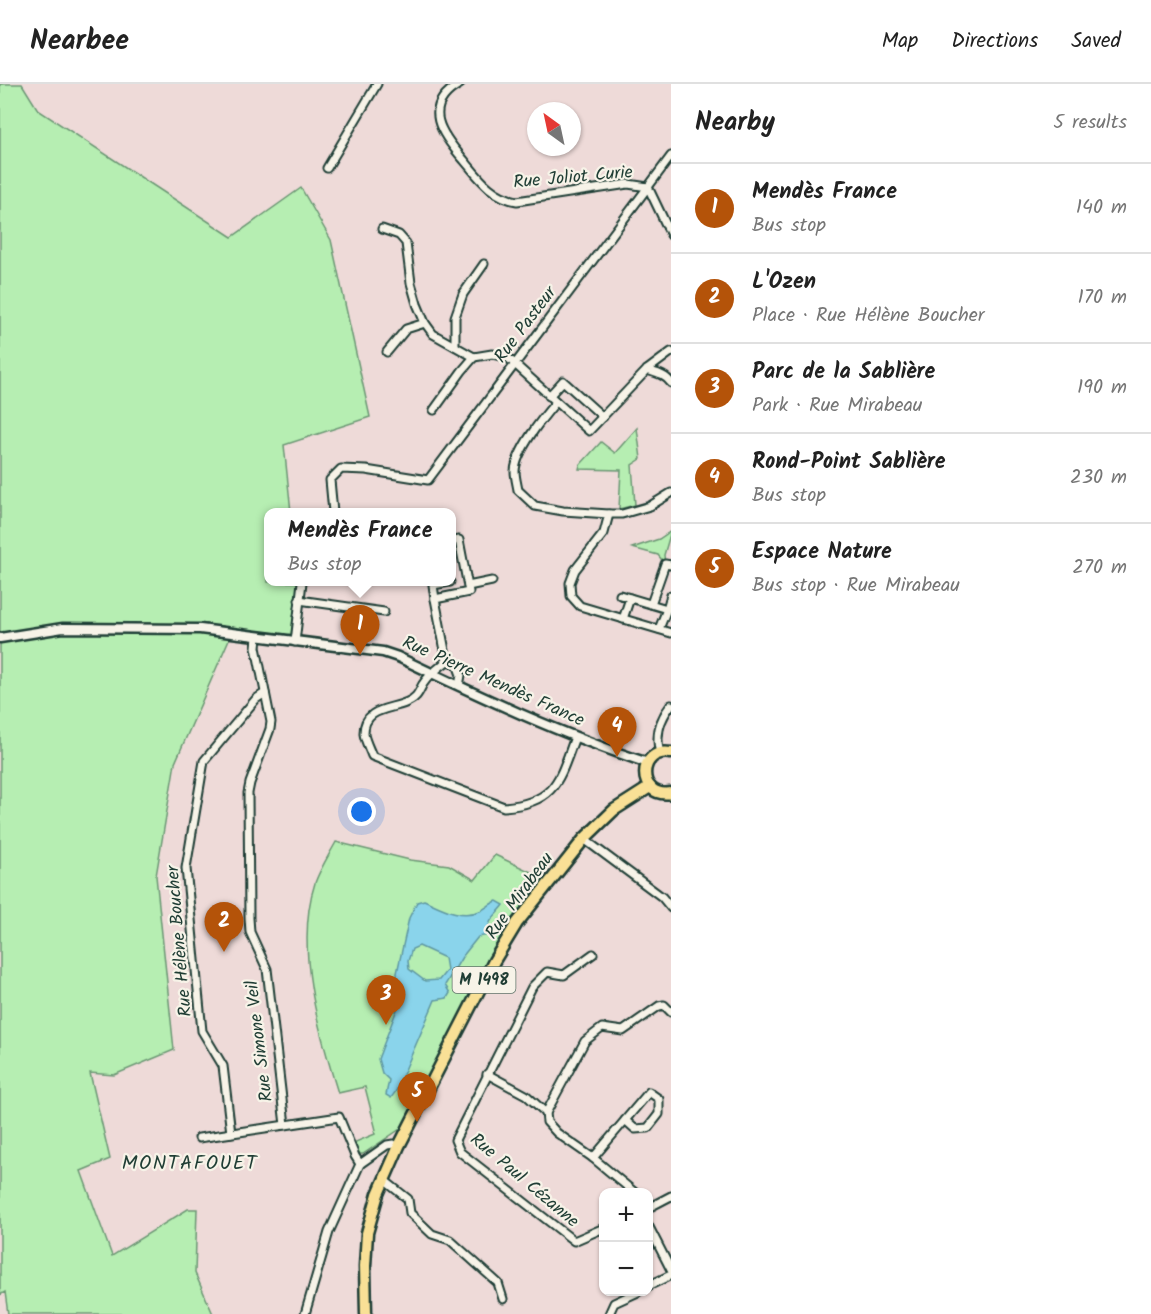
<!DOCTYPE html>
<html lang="en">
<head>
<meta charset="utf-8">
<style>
	:root { --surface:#fff; --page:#f2f2f2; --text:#222; --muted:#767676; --line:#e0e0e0; --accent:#b45309 }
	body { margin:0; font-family:Kalam,sans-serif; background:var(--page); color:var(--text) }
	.controls { position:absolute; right:18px; bottom:18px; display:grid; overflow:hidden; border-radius:12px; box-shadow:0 2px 4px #0004 }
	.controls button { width:54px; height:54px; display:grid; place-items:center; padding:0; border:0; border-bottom:2px solid var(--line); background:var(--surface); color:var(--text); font:30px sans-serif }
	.compass { position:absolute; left:527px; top:18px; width:54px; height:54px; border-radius:50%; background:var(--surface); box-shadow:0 2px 4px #0004; rotate:327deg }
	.you { position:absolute; left:362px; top:728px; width:21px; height:21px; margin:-15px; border:4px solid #fff; border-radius:50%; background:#1a73e8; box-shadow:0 0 0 9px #1a73e833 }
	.badge { display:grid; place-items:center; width:39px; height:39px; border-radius:50%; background:var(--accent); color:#fff; font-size:20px; font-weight:700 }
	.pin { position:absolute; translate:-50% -50px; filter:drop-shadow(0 2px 3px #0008) }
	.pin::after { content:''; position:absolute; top:32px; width:21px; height:18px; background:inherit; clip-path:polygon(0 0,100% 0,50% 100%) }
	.popup { position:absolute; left:264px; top:424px; width:192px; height:78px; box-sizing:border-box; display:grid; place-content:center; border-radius:12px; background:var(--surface); filter:drop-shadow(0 2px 4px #0005); font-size:20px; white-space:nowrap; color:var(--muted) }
	.popup b { font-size:22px; color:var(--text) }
	.popup::after { content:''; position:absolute; left:50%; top:100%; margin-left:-12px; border:12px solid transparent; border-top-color:var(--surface) }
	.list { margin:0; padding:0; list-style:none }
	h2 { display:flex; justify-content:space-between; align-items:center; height:78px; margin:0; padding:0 24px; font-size:26px }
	h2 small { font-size:20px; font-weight:400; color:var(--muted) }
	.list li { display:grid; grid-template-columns:39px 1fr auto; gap:18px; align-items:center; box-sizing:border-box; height:90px; padding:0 24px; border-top:2px solid var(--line) }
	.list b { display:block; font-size:22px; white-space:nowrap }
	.list p { margin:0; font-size:20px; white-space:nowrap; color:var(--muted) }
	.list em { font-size:20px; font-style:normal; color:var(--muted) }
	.map { position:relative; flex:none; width:671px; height:1230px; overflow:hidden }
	header { display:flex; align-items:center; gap:36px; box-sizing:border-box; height:84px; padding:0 30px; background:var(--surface); border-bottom:2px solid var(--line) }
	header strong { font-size:28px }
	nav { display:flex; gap:33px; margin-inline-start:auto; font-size:21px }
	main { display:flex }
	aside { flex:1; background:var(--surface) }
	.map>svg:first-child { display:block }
</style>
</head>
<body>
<header>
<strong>Nearbee</strong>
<nav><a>Map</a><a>Directions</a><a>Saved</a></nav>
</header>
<main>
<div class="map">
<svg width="671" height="1230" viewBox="0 0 671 1230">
	<rect width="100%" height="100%" fill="#eedad8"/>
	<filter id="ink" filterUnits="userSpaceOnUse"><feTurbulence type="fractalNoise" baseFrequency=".0167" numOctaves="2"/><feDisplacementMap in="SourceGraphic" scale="12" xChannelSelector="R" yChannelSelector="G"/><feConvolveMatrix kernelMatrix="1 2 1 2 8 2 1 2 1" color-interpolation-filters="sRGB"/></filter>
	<g filter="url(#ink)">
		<g fill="#b6eeb2" stroke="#6a9673" stroke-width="1.5">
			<path d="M0,0H22L38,26L232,153L301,104L331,156L370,333L284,361L291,428H268V498H298L291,551L230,553L175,679L156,792L174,966L114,991L90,989L110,1075L81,1087L112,1172L188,1125H197L195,1189L213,1230H8L5,1208L0,1211Z"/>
			<path d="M637,344L641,375L632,381L635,421L619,425L621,386L579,385L580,381L601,358L615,369Z"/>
			<path d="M671,447L664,471L665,480L658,471L632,464L659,455Z"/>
			<path d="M336,758L410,776L449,781L475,796L495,771L544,794L508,842L494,865L403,1043L363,1070H360L353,1059L375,1050L374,1047L376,1046L365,1003L338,1009C319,948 294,863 315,799C320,785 329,771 336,758Z"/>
		</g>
		<path fill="#8ad4eb" stroke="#5f98a2" stroke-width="1.5" fill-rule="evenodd" d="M424,816C442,824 460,835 480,827C486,824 491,819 497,817L504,821C496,832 486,836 489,851L478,853L462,873L445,901L450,909L447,914L435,916L396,1007L391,1014L386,1011L389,996L382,989L378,975L399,920L397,889L409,834L417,818ZM419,862L445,874L447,886L439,896L425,897L409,885L408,877L412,865Z"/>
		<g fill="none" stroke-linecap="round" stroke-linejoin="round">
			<defs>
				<g id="minor">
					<path d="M460,0C420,22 442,51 464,76C479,94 492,113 517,117L628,100L648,103L671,72"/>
					<path d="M327,84L377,0"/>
					<path d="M382,145L399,151L406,159L411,199L417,220L425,239L433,250L474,273L492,270L507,273L589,347L647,286L671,268"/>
					<path d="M455,262V233L463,210L484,180"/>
					<path d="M387,268L406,245L425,239"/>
					<path d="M647,286C656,289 666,291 671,299"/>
					<path d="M549,312L563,297L603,333"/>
					<path d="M556,318C543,333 516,367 515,387C515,393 517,400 518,406L535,422L563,427L609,430H622L650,422L671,409"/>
					<path d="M434,326L462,287L474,273"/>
					<path d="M333,428L330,396L341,385L366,386L428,396L648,103L671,151"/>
					<path d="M609,430L604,449L575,486L570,499L571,512L580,522L671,549"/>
					<path d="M468,502L492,497"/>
					<path d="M620,511L667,525L671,511"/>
					<path d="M435,515L433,501L450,498"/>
					<path d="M299,516L384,528"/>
					<path d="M651,520L665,480L671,481"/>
					<path d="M623,535L630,514"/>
					<path d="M659,545L667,525"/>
					<path d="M257,553L256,563L271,638L270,645L250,699L248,709L249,834L250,848L267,885L285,1041"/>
					<path d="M295,558L302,498"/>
					<path d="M447,577L435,515L469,508L459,456L452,457"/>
					<path d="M459,602L461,591L457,580L447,577C439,584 429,590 423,600C421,603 419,609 416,612C402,628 363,618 364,650C365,657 370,666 372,672L504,723C556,719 559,696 575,653"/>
					<path d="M660,669C655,652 660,635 671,621"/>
					<path d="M584,755L662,813L671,824"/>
					<path d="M593,870L564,891L547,888L532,903L455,1056L460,1068L574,1157L604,1144"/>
					<path d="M487,990L526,1011L546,1029"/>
					<path d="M231,1049L223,982L202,947L186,784L204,677L256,615L265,609"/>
					<path d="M199,1054L339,1033L355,1072L360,1080"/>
					<path d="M593,1074L649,1008L659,1015V1030L648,1044L635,1045L625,1036"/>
					<path d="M384,1096L408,1115L410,1129L432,1150L450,1156L498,1199L503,1215"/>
					<path d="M634,1108L593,1074L557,1049L547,1038L546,1029L585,957L602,944L623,947L659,922L664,921L671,928"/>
					<path d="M648,1124L671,1112"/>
					<path d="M648,1141L671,1186"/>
					<path d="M648,1202L671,1191"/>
					<path d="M305,1230L329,1148L360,1080L387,1061L393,1060L399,1062"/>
					<path d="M609,1230L614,1219L638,1208"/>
				</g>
				<path id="tertiary" d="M0,554L63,544L200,545L383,568L398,573C479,612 562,651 648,679"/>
				<g id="primary">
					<path d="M671,669C637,663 636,715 671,709"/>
					<path d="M366,1230L365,1182L367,1149L378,1110L399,1062L494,877L517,839L584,755L614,726L650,703"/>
				</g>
			</defs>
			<use href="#minor" stroke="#1f3d34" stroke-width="11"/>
			<use href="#tertiary" stroke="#1f3d34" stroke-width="13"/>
			<use href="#primary" stroke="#1f3d34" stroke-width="15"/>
			<use href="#minor" stroke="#f7f3e8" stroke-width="7"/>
			<use href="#tertiary" stroke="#f7f3e8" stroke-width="8"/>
			<use href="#primary" stroke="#f9e096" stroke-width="10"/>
		</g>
	</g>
	<g text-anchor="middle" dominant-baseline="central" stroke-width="4.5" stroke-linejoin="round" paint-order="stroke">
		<rect fill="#f7f3e8" stroke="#60746a" stroke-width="1.5" x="452.5" y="883" width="63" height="26" rx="4.5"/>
		<g font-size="16" font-weight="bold" fill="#1f3d34">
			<text x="484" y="896">M 1498</text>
		</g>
		<g font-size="18" fill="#1f3d34" stroke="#f7f3e8">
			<text transform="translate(573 94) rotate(-5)">Rue Joliot Curie</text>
			<text transform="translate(526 241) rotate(-53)">Rue Pasteur</text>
			<text transform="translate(493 598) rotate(24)">Rue Pierre Mendès France</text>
			<text transform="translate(520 812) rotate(-54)">Rue Mirabeau</text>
			<text transform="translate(180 857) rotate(-95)">Rue Hélène Boucher</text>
			<text transform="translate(260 957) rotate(-97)">Rue Simone Veil</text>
			<text transform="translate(524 1097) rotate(40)">Rue Paul Cézanne</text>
		</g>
		<g font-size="20" letter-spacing="1.5" fill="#1f3d34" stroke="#f7f3e8">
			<text x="190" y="1080">MONTAFOUET</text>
		</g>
	</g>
</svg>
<div class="controls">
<button>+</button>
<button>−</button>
</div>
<svg class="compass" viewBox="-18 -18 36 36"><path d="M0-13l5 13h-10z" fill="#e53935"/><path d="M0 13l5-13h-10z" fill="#767676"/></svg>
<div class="you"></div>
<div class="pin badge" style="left:360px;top:571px">1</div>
<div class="popup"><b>Mendès France</b>Bus stop</div>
<div class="pin badge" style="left:224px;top:868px">2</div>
<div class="pin badge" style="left:386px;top:941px">3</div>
<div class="pin badge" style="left:617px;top:673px">4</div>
<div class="pin badge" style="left:417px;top:1038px">5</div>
</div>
<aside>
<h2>Nearby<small>5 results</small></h2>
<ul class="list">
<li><span class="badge">1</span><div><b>Mendès France</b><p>Bus stop</p></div><em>140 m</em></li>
<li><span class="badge">2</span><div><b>L'Ozen</b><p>Place · Rue Hélène Boucher</p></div><em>170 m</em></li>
<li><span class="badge">3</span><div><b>Parc de la Sablière</b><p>Park · Rue Mirabeau</p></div><em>190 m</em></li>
<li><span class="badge">4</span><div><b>Rond-Point Sablière</b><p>Bus stop</p></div><em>230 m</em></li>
<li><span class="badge">5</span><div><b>Espace Nature</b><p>Bus stop · Rue Mirabeau</p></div><em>270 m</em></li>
</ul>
</aside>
</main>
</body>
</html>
